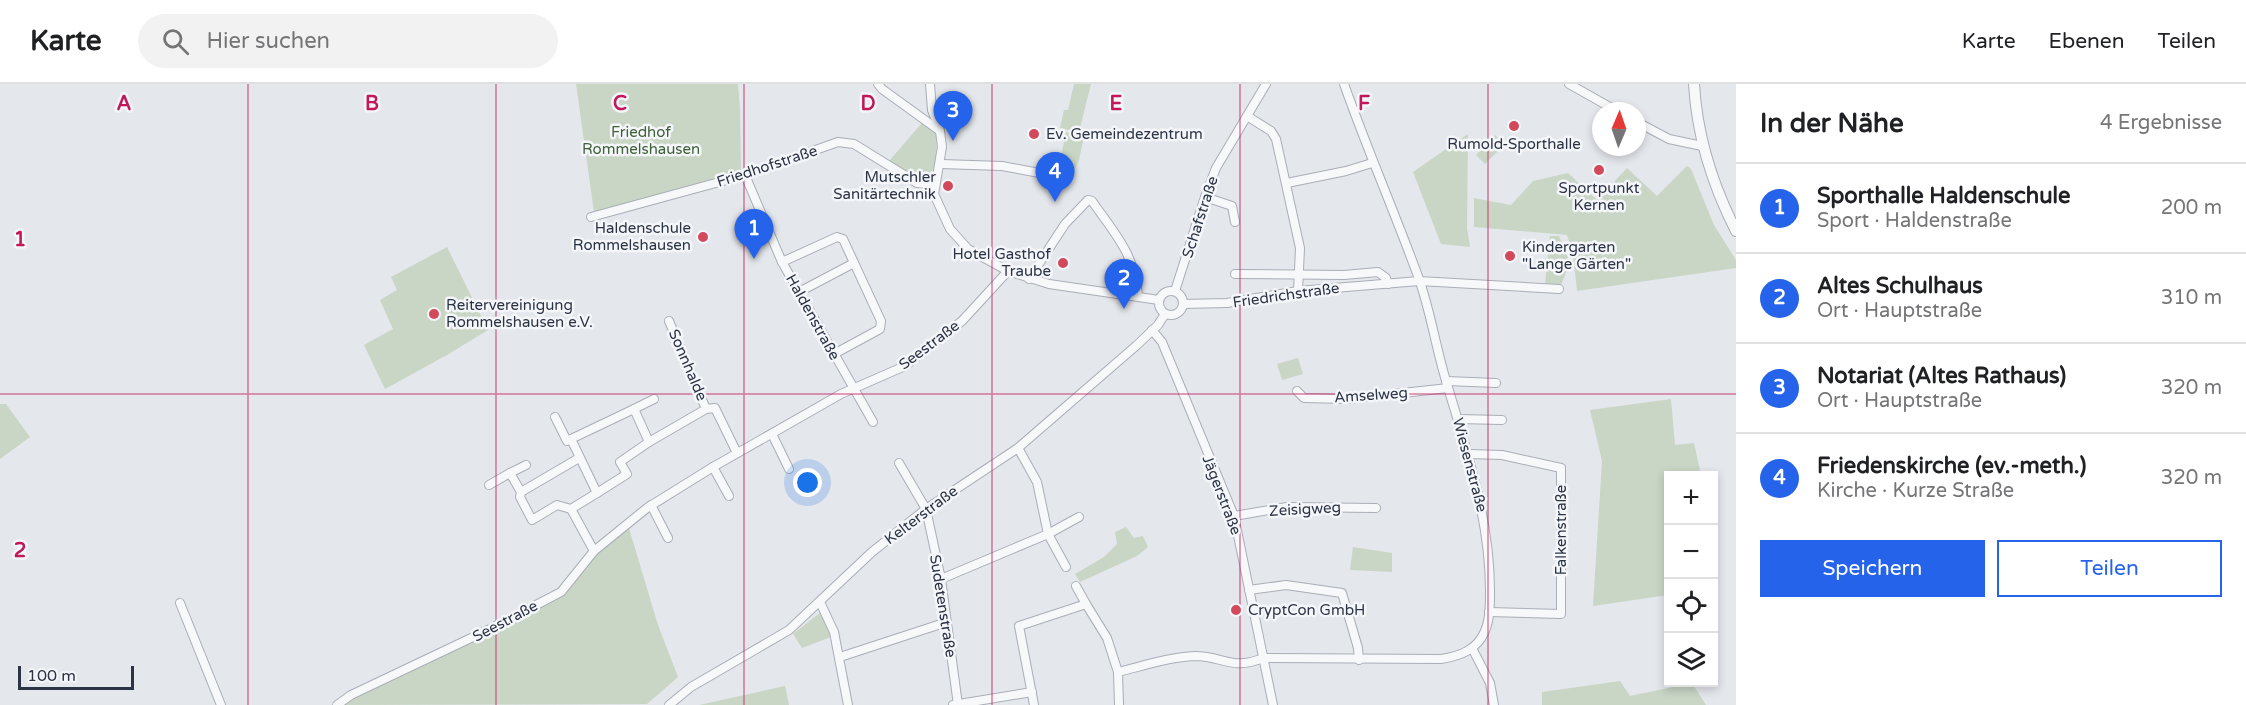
<!DOCTYPE html>
<html lang="de">
<head>
<meta charset="utf-8">
<style>
	:root { --surface:#fff; --page:#f2f2f2; --text:#202124; --muted:#757577; --line:#e0e0e0; --accent:#2563eb }
	body { margin:0; font-family:"Varela Round",sans-serif; background:var(--page); color:var(--text) }
	.controls { position:absolute; right:18px; bottom:18px; display:grid; overflow:hidden; border-radius:0px; box-shadow:0 3px 9px #0003 }
	.controls button { width:54px; height:54px; display:grid; place-items:center; padding:0; border:0; border-bottom:2px solid var(--line); background:var(--surface); color:var(--text); font:30px sans-serif }
	.compass { position:absolute; left:1592px; top:18px; width:54px; height:54px; border-radius:50%; background:var(--surface); box-shadow:0 3px 9px #0003; rotate:2deg }
	.scale { position:absolute; left:18px; bottom:15px; width:116px; box-sizing:border-box; padding-left:6px; border:3px solid #2b3445; border-top:0; font-size:16px; line-height:21px; white-space:nowrap; color:#2b3445; -webkit-text-stroke:4px #f4f6f9; paint-order:stroke }
	.you { position:absolute; left:808px; top:399px; width:21px; height:21px; margin:-15px; border:4px solid #fff; border-radius:50%; background:#1a73e8; box-shadow:0 0 0 9px #1a73e833 }
	.badge { display:grid; place-items:center; width:39px; height:39px; border-radius:50%; background:var(--accent); color:#fff; font-size:20px; font-weight:700 }
	.pin { position:absolute; translate:-50% -50px; filter:drop-shadow(0 2px 3px #0008) }
	.pin::after { content:''; position:absolute; top:32px; width:21px; height:18px; background:inherit; clip-path:polygon(0 0,100% 0,50% 100%) }
	.list { margin:0; padding:0; list-style:none }
	h2 { display:flex; justify-content:space-between; align-items:center; height:78px; margin:0; padding:0 24px; font-size:26px }
	h2 small { font-size:20px; font-weight:400; color:var(--muted) }
	.list li { display:grid; grid-template-columns:39px 1fr auto; gap:18px; align-items:center; box-sizing:border-box; height:90px; padding:0 24px; border-top:2px solid var(--line) }
	.list b { display:block; font-size:22px; white-space:nowrap }
	.list p { margin:0; font-size:20px; white-space:nowrap; color:var(--muted) }
	.list em { font-size:20px; font-style:normal; color:var(--muted) }
	.actions { display:flex; gap:12px; padding:18px 24px }
	.actions a { flex:1; padding:14px 0; border:2px solid var(--accent); border-radius:0px; text-align:center; font-size:21px; color:var(--accent) }
	.actions .main { background:var(--accent); color:#fff }
	.icon { flex:none; width:33px; height:33px; fill:none; stroke:currentColor; stroke-width:2; stroke-linecap:round; stroke-linejoin:round }
	.map { position:relative; flex:none; width:1736px; height:621px; overflow:hidden }
	header { display:flex; align-items:center; gap:36px; box-sizing:border-box; height:84px; padding:0 30px; background:var(--surface); border-bottom:2px solid var(--line) }
	header strong { font-size:28px }
	nav { display:flex; gap:33px; margin-inline-start:auto; font-size:21px }
	.search { width:420px; height:54px; background:var(--page); display:flex; align-items:center; gap:15px; box-sizing:border-box; padding:0 21px; border-radius:33px; color:var(--muted); font-size:22px }
	main { display:flex }
	aside { flex:1; background:var(--surface) }
	.map>svg:first-child { display:block }
</style>
</head>
<body>
<header>
<strong>Karte</strong>
<div class="search"><svg class="icon" aria-label="search" viewBox="0 0 24 24"><circle cx="10" cy="10" r="6"/><path d="M15 15l6 6"/></svg>Hier suchen</div>
<nav><a>Karte</a><a>Ebenen</a><a>Teilen</a></nav>
</header>
<main>
<div class="map">
<svg width="1736" height="621" viewBox="0 0 1736 621">
	<rect width="100%" height="100%" fill="#e4e7ec"/>
	<g fill="#c9d6c5">
		<path d="M576,0H738L740,25L741,87L594,128Z"/>
		<path d="M1074,0H1091L1079,48L1060,44L1064,26H1068Z"/>
		<path d="M922,39L937,48L936,79L928,97L917,96L889,77Z"/>
		<path d="M1066,48L1084,52L1079,76L1073,89L1057,96L1049,93L1047,88L1053,71L1061,73Z"/>
		<path d="M1468,50L1467,144L1470,163L1441,160L1413,88Z"/>
		<path d="M1495,51L1504,61L1485,80L1476,71Z"/>
		<path d="M1687,82L1691,85L1714,141L1736,176V184L1577,207L1573,170L1567,151L1474,143V114L1511,121L1533,97L1568,89L1597,116L1627,84L1657,112Z"/>
		<path d="M1550,152H1559L1570,178L1561,201L1545,200Z"/>
		<path d="M447,163L488,246L447,271L385,305L364,261L393,245L380,216L397,206L391,193Z"/>
		<path d="M1298,274L1303,290L1282,296L1277,280Z"/>
		<path d="M1671,315L1675,361L1694,359L1701,391L1668,392V511L1593,522L1602,377L1590,326Z"/>
		<path d="M0,320H6L30,353L0,375Z"/>
		<path d="M628,441L658,541L678,593L647,620L344,621L355,614L562,510L596,470Z"/>
		<path d="M1126,443L1134,454L1143,452L1148,463L1137,472L1080,498L1075,490L1104,473L1117,460L1115,448Z"/>
		<path d="M1353,463L1392,469V488L1350,486Z"/>
		<path d="M821,528L831,553L802,564L793,550Z"/>
		<path d="M1620,597L1630,612L1692,599L1706,621H1542V608Z"/>
		<path d="M785,602L789,621H699Z"/>
	</g>
	<g fill="none" stroke-linecap="round" stroke-linejoin="round">
		<defs>
			<g id="minor">
				<path d="M878,0L882,5L940,47"/>
				<path d="M930,0L932,26L940,47L942,63L934,110L950,145L968,165L1008,187L1049,200L1159,216"/>
				<path d="M1569,0L1617,27"/>
				<path d="M1247,32L1271,47L1276,55L1300,164L1298,207"/>
				<path d="M1637,38L1669,55L1702,62"/>
				<path d="M941,80L1002,82L1045,90"/>
				<path d="M745,91L782,178L873,338"/>
				<path d="M1287,99L1346,87L1372,79"/>
				<path d="M1205,113L1232,122L1235,138"/>
				<path d="M591,133L745,91L838,58L854,60L917,99L935,101"/>
				<path d="M782,178L837,153L843,155L881,237L880,245L834,270"/>
				<path d="M1235,190L1344,191L1378,188L1386,194L1388,200"/>
				<path d="M1029,195L1065,140L1088,116L1092,117C1115,150 1135,170 1138,212"/>
				<circle cx="1171" cy="219" r="12"/>
				<path d="M1175,207L1205,113L1216,84L1266,0"/>
				<path d="M799,208L854,179"/>
				<path d="M1183,220L1227,219L1298,207L1419,197L1559,205"/>
				<path d="M669,237L706,325L715,324L737,369"/>
				<path d="M1152,246L1162,258L1234,432L1273,621"/>
				<path d="M1446,297L1496,299"/>
				<path d="M1297,307L1304,314L1348,315L1448,304"/>
				<path d="M634,325L654,315"/>
				<path d="M555,333L567,357L571,355"/>
				<path d="M1458,335L1502,336"/>
				<path d="M772,350L789,385"/>
				<path d="M1018,364L1037,398L1048,450L1066,483"/>
				<path d="M1469,370L1502,371L1561,384V530L1489,528"/>
				<path d="M899,379L926,425L941,495L958,621"/>
				<path d="M713,383L729,412"/>
				<path d="M510,389L526,381"/>
				<path d="M489,401L510,389L521,408L520,413L532,436L557,421L571,425"/>
				<path d="M521,408L579,374"/>
				<path d="M597,409L627,390L620,378L649,358"/>
				<path d="M651,421L668,454"/>
				<path d="M1234,432L1287,423L1376,424"/>
				<path d="M594,467L571,425L597,409L571,355L634,325L649,358L706,325"/>
				<path d="M941,495L1048,450L1079,433"/>
				<path d="M1076,502L1086,520"/>
				<path d="M1249,506L1286,501L1342,509L1358,564L1359,576"/>
				<path d="M820,518L834,548L848,621"/>
				<path d="M180,519L221,621"/>
				<path d="M1472,564L1490,599L1494,621"/>
				<path d="M840,573L947,538"/>
				<path d="M1118,588C1143,582 1169,573 1195,572C1223,572 1232,587 1263,574L1441,575C1460,572 1477,566 1485,547C1490,535 1490,521 1490,507C1490,435 1467,368 1447,300C1436,265 1431,229 1419,195C1395,129 1367,65 1344,0"/>
				<path d="M337,621L351,611L490,545L561,508L594,467L647,424L713,383L841,310L905,282L962,237L1008,187"/>
				<path d="M669,621L691,603L789,546L872,468L926,425L1018,364L1137,261L1158,241L1165,230"/>
				<path d="M953,621L1032,608"/>
				<path d="M1034,621L1019,542L1086,520L1107,554L1118,588L1119,621"/>
			</g>
			<path id="tertiary" d="M1694,0C1697,53 1712,100 1736,147"/>
		</defs>
		<use href="#minor" stroke="#a9aeb7" stroke-width="10"/>
		<use href="#tertiary" stroke="#a9aeb7" stroke-width="12"/>
		<use href="#minor" stroke="#f7f8fa" stroke-width="8"/>
		<use href="#tertiary" stroke="#f7f8fa" stroke-width="10"/>
	</g>
	<path fill="none" stroke="#c2185b" stroke-width="1.5" stroke-opacity="0.55" d="M248,0V621M496,0V621M744,0V621M992,0V621M1240,0V621M1488,0V621M0,310H1736"/>
	<g fill="#d1495b" stroke="#f4f6f9" stroke-width="2">
		<circle cx="1514" cy="42" r="6"/>
		<circle cx="1034" cy="50" r="6"/>
		<circle cx="1599" cy="86" r="6"/>
		<circle cx="948" cy="102" r="6"/>
		<circle cx="703" cy="153" r="6"/>
		<circle cx="1510" cy="172" r="6"/>
		<circle cx="1063" cy="179" r="6"/>
		<circle cx="434" cy="230" r="6"/>
		<circle cx="1236" cy="526" r="6"/>
	</g>
	<g text-anchor="middle" dominant-baseline="central" stroke-width="5" stroke-linejoin="round" paint-order="stroke">
		<g font-size="15" fill="#3f6138" stroke="#f4f6f9">
			<text x="641" y="48">Friedhof<tspan x="641" dy="17">Rommelshausen</tspan></text>
		</g>
		<g font-size="15" fill="#2b3445" stroke="#f4f6f9" text-anchor="start">
			<text x="1046" y="50">Ev. Gemeindezentrum</text>
			<text x="1514" y="60" text-anchor="middle">Rumold-Sporthalle</text>
			<text x="936" y="93" text-anchor="end">Mutschler<tspan x="936" dy="17">Sanitärtechnik</tspan></text>
			<text x="1599" y="104" text-anchor="middle">Sportpunkt<tspan x="1599" dy="17">Kernen</tspan></text>
			<text x="691" y="144" text-anchor="end">Haldenschule<tspan x="691" dy="17">Rommelshausen</tspan></text>
			<text x="1522" y="163">Kindergarten<tspan x="1522" dy="17">"Lange Gärten"</tspan></text>
			<text x="1051" y="170" text-anchor="end">Hotel Gasthof<tspan x="1051" dy="17">Traube</tspan></text>
			<text x="446" y="221">Reitervereinigung<tspan x="446" dy="17">Rommelshausen e.V.</tspan></text>
			<text x="1248" y="526">CryptCon GmbH</text>
		</g>
		<g font-size="15" fill="#2b3445" stroke="#f4f6f9">
			<text transform="translate(767 82) rotate(-18)">Friedhofstraße</text>
			<text transform="translate(1200 133) rotate(-72)">Schafstraße</text>
			<text transform="translate(1286 211) rotate(-8)">Friedrichstraße</text>
			<text transform="translate(813 233) rotate(61)">Haldenstraße</text>
			<text transform="translate(929 261) rotate(-37)">Seestraße</text>
			<text transform="translate(688 281) rotate(67)">Sonnhalde</text>
			<text transform="translate(1371 311) rotate(-4)">Amselweg</text>
			<text transform="translate(1470 381) rotate(75)">Wiesenstraße</text>
			<text transform="translate(1222 411) rotate(69)">Jägerstraße</text>
			<text transform="translate(1305 425) rotate(-3)">Zeisigweg</text>
			<text transform="translate(921 431) rotate(-37)">Kelterstraße</text>
			<text transform="translate(1561 446) rotate(-90)">Falkenstraße</text>
			<text transform="translate(943 522) rotate(81)">Sudetenstraße</text>
			<text transform="translate(505 537) rotate(-28)">Seestraße</text>
		</g>
	</g>
	<g font-size="20" text-anchor="middle" font-weight="bold" fill="#c2185b" stroke="#f4f6f9" stroke-width="5" stroke-linejoin="round" paint-order="stroke">
		<text x="124" y="26">A</text>
		<text x="372" y="26">B</text>
		<text x="620" y="26">C</text>
		<text x="868" y="26">D</text>
		<text x="1116" y="26">E</text>
		<text x="1364" y="26">F</text>
		<text x="20" y="162">1</text>
		<text x="20" y="473">2</text>
	</g>
</svg>
<div class="controls">
<button>+</button>
<button>−</button>
<button><svg class="icon" aria-label="locate" viewBox="0 0 24 24"><circle cx="12" cy="12" r="6"/><path d="M12 2v4M12 18v4M2 12h4M18 12h4"/></svg></button>
<button><svg class="icon" aria-label="layers" viewBox="0 0 24 24"><path d="M12 4l9 5-9 5-9-5zM3 14l9 5 9-5"/></svg></button>
</div>
<svg class="compass" viewBox="-18 -18 36 36"><path d="M0-13l5 13h-10z" fill="#e53935"/><path d="M0 13l5-13h-10z" fill="#757577"/></svg>
<div class="scale">100 m</div>
<div class="you"></div>
<div class="pin badge" style="left:754px;top:175px">1</div>
<div class="pin badge" style="left:1124px;top:225px">2</div>
<div class="pin badge" style="left:953px;top:57px">3</div>
<div class="pin badge" style="left:1055px;top:118px">4</div>
</div>
<aside>
<h2>In der Nähe<small>4 Ergebnisse</small></h2>
<ul class="list">
<li><span class="badge">1</span><div><b>Sporthalle Haldenschule</b><p>Sport · Haldenstraße</p></div><em>200 m</em></li>
<li><span class="badge">2</span><div><b>Altes Schulhaus</b><p>Ort · Hauptstraße</p></div><em>310 m</em></li>
<li><span class="badge">3</span><div><b>Notariat (Altes Rathaus)</b><p>Ort · Hauptstraße</p></div><em>320 m</em></li>
<li><span class="badge">4</span><div><b>Friedenskirche (ev.-meth.)</b><p>Kirche · Kurze Straße</p></div><em>320 m</em></li>
</ul>
<div class="actions"><a class="main">Speichern</a><a>Teilen</a></div>
</aside>
</main>
</body>
</html>
